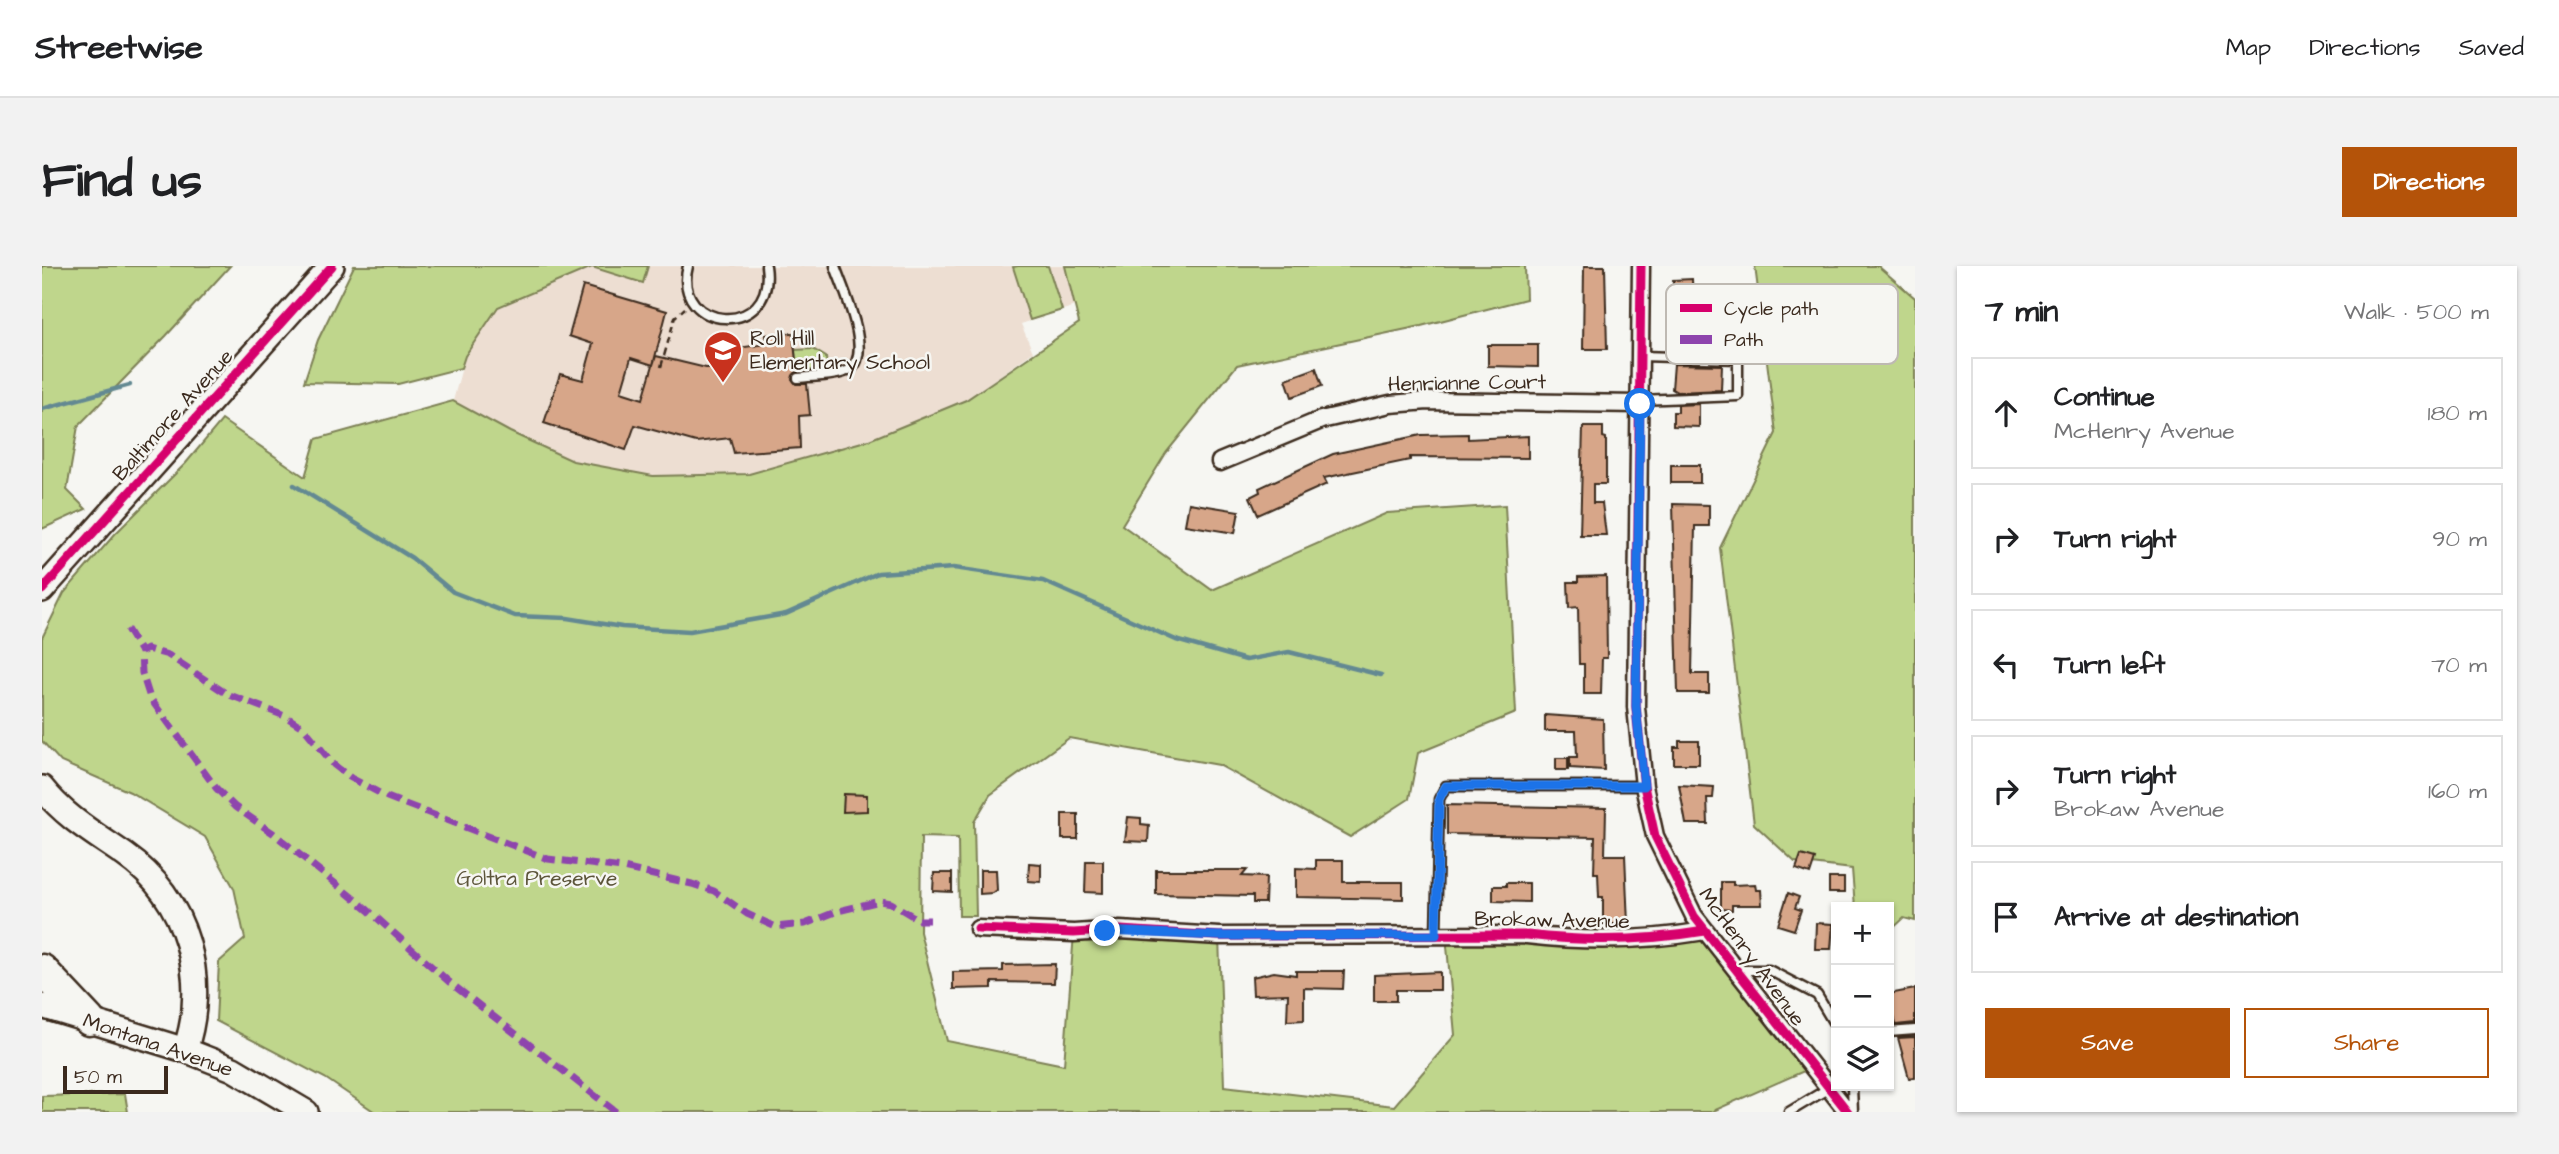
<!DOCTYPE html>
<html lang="en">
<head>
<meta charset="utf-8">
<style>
	:root { --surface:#fff; --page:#f2f2f2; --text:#202124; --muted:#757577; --line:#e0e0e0; --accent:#b45309 }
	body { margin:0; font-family:"Architects Daughter",sans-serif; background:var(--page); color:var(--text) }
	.controls { position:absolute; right:21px; bottom:21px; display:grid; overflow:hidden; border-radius:0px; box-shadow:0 2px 5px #0004 }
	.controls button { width:63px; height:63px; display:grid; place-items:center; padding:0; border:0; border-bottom:2px solid var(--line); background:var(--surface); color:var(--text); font:35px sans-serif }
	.scale { position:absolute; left:21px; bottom:18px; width:105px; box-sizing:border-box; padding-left:7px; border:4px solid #3b2a1e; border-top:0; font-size:19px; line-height:24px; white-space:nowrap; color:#3b2a1e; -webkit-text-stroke:5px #f6f6f2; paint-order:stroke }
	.stop { position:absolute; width:21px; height:21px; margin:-16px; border:5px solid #1a73e8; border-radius:50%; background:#fff }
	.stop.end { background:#1a73e8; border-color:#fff; box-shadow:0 2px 7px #0008 }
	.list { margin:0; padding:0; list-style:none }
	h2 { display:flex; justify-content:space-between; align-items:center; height:91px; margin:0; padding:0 28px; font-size:30px }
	h2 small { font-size:23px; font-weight:400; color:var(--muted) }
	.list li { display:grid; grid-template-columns:46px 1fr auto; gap:21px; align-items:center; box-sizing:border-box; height:112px; margin:0 14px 14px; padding:0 14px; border:2px solid var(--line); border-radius:0px }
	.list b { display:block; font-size:26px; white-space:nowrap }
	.list p { margin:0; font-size:23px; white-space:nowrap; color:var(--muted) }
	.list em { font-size:23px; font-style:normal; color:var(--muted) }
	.actions { display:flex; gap:14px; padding:21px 28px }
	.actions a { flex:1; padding:16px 0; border:2px solid var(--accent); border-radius:0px; text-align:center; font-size:24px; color:var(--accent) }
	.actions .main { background:var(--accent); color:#fff }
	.icon { flex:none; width:38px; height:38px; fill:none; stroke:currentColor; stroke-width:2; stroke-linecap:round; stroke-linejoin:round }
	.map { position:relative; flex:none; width:1873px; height:846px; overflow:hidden; border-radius:0px }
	header { display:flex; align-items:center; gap:42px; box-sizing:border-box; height:98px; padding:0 35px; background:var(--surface); border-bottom:2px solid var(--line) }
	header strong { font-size:33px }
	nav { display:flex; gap:38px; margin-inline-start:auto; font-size:24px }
	.intro { display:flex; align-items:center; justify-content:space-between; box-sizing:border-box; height:168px; padding:0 42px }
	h1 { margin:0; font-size:49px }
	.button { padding:18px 32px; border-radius:0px; background:var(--accent); color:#fff; font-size:24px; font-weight:700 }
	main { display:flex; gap:42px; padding:0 42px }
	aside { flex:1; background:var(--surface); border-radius:0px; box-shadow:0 2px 5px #0004 }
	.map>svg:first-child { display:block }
</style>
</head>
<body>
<header>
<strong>Streetwise</strong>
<nav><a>Map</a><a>Directions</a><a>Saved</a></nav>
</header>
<div class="intro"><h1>Find us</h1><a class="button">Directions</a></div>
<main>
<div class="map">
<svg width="1873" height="846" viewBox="0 0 1873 846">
	<rect width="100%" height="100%" fill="#f6f6f2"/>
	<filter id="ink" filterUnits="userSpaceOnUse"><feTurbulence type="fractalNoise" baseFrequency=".0143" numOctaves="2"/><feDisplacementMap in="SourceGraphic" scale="14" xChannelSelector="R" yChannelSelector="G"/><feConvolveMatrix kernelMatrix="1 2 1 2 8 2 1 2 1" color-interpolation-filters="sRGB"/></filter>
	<g filter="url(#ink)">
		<path fill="#edded2" d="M552,0H1029L1036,39L979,58L991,86L924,134L827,174L707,208L611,210L531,195L468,166L411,135L423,90L456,41Z"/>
		<g fill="#bfd68c" stroke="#7d8055" stroke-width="2">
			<path d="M0,0H188L124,70L36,160L25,224L44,243L0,263Z"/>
			<path d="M312,0H606L601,17L550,1L456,41L423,90L419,102L356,118L262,116L276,74Z"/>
			<path d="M976,0H1006L1020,44L988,54L971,1Z"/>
			<path d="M1023,0H1483L1484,33L1379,60L1195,99L1124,187L1080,259L1170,324L1345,247L1463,239L1474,447L1376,487L1367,533L1308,571L1177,499L1027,472L948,529L932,556L934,650H917L916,572L879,571L878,666L905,775L1022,799L1032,667L1177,670L1182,820L1352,840L1413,769L1404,669L1663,665L1771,801L1669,846H333L283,812L174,755L177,696L203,673L192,622L163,571L88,526L19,496L0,475V372L22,327L73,268L144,197L180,154L263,211L274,173L411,135L468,166L531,195L611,210L707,208L827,174L924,134L1037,57Z"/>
			<path d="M1713,0H1836L1873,32V655L1862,652L1847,666V641H1813L1810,603L1753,596L1712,558L1678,282L1734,167Z"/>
			<path d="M771,83L784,91L785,102L755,106L753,84Z"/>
			<path d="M83,828L86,846H0V830Z"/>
		</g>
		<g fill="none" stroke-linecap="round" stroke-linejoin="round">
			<g stroke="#648992" stroke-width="4.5">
				<path d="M0,143L88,119"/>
				<path d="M252,219L370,292L411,326L473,350L525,352L580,361L648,365L744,348L836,307L912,302L1001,315L1134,374L1204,394L1247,386L1339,409"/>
			</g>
		</g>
		<g fill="#d7a689" stroke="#3b2a1e" stroke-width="2" fill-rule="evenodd">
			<path d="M1542,0H1563L1565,83H1541Z"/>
			<path d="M1650,13L1652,61H1683L1682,86L1633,84L1631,14Z"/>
			<path d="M541,20L625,45L611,99L614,90L664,102L683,101L681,84L725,78L724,69L751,67L755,105L750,113L754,118H765L768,149L757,150L758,182L692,187L688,172L654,176L593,159L584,184L502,157L518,108L541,114L551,78L527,70ZM589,92L611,99L601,133L579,126Z"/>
			<path d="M1446,79H1496V101L1446,100Z"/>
			<path d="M1632,98L1680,99L1679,124L1635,126L1630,123Z"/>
			<path d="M1274,102L1280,120L1250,131L1244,113Z"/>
			<path d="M1657,138V161L1631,160V146H1636V139Z"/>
			<path d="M1541,161H1561V171L1564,172V218H1551V237H1560L1564,269H1538Z"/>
			<path d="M1426,168V173L1486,170V192L1368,191V194L1282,212L1285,218L1216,249L1208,231L1218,226L1217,222L1291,188L1379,169Z"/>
			<rect x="1629" y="199" width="29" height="18"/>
			<path d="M1147,237L1197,245L1193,267L1143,259Z"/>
			<path d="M1631,238L1667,239V260H1653L1650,408H1667V427H1636Z"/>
			<path d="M1564,310L1565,392H1560L1559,428H1542V398H1537L1536,341L1527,342L1526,316H1536V311Z"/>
			<path d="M1503,449L1561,453L1562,504L1528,502V491H1535L1534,465H1503Z"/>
			<path d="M1637,475H1657V498H1632V481H1637Z"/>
			<rect x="1514" y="492" width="12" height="12"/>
			<path d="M1637,519L1672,521L1671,532H1665L1666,558H1644Z"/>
			<path d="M802,528L825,529V545L801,546Z"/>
			<path d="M1405,539L1564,542L1563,589H1583L1586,658H1561V631H1557L1556,607H1552L1553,571L1405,568Z"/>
			<rect x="1020" y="548" width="16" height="25"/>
			<path d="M1086,551L1099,552V558L1107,559L1106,576L1083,575Z"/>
			<path d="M1759,589L1773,593L1768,608L1754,603Z"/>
			<path d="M1274,594H1301V616H1361V633L1254,631V602L1274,603Z"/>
			<path d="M1044,595H1061V627L1043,626Z"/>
			<path d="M987,597L999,598V616L986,615Z"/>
			<path d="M938,604H954L955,624L951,627L938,628Z"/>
			<path d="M1114,604H1205L1200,610L1224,611L1223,637H1211V630L1114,628Z"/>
			<path d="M892,607H910V626L891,625Z"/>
			<rect x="1787" y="612" width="15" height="15"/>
			<path d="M1679,616H1691V619L1713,618L1714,624H1719L1720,639H1690V644L1679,643Z"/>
			<path d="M1464,617H1487V636L1451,635V620H1464Z"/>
			<path d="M1746,627L1757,631L1753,642L1759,644L1752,664L1736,659Z"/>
			<path d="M1774,657L1791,658L1789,683H1773Z"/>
			<path d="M1013,698L1012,717L950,716V722L911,723V706L961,705V699Z"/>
			<path d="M1254,705H1302L1301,723L1262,722V754L1245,755L1246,728L1211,729L1210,711L1232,706L1254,709Z"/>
			<path d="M1398,706V724H1354V735H1332V709Z"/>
			<path d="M1873,723V757L1854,759L1847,728Z"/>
			<path d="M1873,771V811L1867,812L1856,772Z"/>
		</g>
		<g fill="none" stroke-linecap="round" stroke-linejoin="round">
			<defs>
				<g id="lane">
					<path d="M646,0C629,65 735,74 724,0"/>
					<path d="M756,112C771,110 791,111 805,105C834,93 801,23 793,0"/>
					<path d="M1598,134L1696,130V93L1599,90"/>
					<path d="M1394,669L1397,533L1404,520H1602"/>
					<path d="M1696,704H1727L1775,729L1794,761"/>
					<path d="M1847,766L1873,764"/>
					<path d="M1810,820L1811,846"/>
					<path d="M1747,846L1787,822"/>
				</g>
				<g id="street">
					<path d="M1599,0L1594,441L1602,520L1613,570L1652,650L1806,846"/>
					<path d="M1178,196L1279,154L1348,138L1386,135L1598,138"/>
					<path d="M936,663L1032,667L1078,664L1177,670L1485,669C1545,676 1604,675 1663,665"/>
				</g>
				<g id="secondary">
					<path d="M0,324L290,0"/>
					<path d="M0,522C24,552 53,568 83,589C146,633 167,714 143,784"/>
					<path d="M0,740L143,784L191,803L264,846"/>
				</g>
				<path id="highway" d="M0,704L47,754"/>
			</defs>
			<use href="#lane" stroke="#3b2a1e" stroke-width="13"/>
			<use href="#street" stroke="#3b2a1e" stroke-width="21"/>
			<use href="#secondary" stroke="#3b2a1e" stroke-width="28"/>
			<use href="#highway" stroke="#3b2a1e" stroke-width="35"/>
			<path stroke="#3b2a1e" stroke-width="2.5" stroke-dasharray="7 5" stroke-linecap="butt" d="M619,101L633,51L643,42"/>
			<use href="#lane" stroke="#f6f6f2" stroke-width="8"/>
			<use href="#street" stroke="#f6f6f2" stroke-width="16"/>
			<use href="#secondary" stroke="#f6f6f2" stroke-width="23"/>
			<use href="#highway" stroke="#f6f6f2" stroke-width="30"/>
			<g stroke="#8e44ad" stroke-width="7" stroke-dasharray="14 7" stroke-linecap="butt">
				<path d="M85,363L99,386"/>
				<path d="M574,846L406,715L326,644L231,567L193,541L174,522L108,432L100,407L99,386L105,383L126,389L185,428L243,450L262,462L292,499L309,512L345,531L506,593L581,602L650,618L672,625L705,648L734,661L763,658L796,645L838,635L849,637L877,654H888"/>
			</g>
			<defs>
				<g id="cycleway">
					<path d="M1599,0L1594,441L1602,520L1613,570L1652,650L1806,846"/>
					<path d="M0,324L290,0"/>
					<path d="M936,663L1032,667L1078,664L1177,670L1485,669C1545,676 1604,675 1663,665"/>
				</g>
			</defs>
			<use href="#cycleway" stroke="#f6f6f2" stroke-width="13"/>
			<use href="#cycleway" stroke="#d6006c" stroke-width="9"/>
		</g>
	</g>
	<g fill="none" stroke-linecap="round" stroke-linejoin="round" filter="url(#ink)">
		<path stroke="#1a73e8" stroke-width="9" d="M1063,665L1177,670L1394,669L1397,533L1404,520H1602L1594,440L1598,138"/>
	</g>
	<defs>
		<symbol id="school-pin" viewBox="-11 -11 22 30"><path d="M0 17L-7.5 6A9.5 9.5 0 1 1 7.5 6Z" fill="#c8321e" stroke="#f6f6f2"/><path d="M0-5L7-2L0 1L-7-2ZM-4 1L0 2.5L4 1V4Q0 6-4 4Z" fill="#fff"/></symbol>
	</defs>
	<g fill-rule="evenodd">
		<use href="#school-pin" x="659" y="62" width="44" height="60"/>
	</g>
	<g text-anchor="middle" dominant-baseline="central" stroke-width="5" stroke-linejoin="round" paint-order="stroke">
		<g font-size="21" fill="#3b2a1e" stroke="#f6f6f2" text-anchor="start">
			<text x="708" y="72">Roll Hill<tspan x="708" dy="24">Elementary School</tspan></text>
		</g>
		<g font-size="21" fill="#3b2a1e" stroke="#f6f6f2">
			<text transform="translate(1425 117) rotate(-1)">Henrianne Court</text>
			<text transform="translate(131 149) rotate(-48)">Baltimore Avenue</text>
			<text transform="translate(1510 654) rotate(1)">Brokaw Avenue</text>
			<text transform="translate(1710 691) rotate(54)">McHenry Avenue</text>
			<text transform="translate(116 779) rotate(19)">Montana Avenue</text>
		</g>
		<g font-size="21" fill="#5c553a" stroke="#f6f6f2">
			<text x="495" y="612">Goltra Preserve</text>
		</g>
	</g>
	<rect x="1624" y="18" width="232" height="80" rx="10" fill="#f6f6f2" stroke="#beb9b2" stroke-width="2"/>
	<rect x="1638" y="38" width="32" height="8" fill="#d6006c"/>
	<rect x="1638" y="69" width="32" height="9" fill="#8e44ad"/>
	<g font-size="19" fill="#3b2a1e">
		<text x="1682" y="49">Cycle path</text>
		<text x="1682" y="80">Path</text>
	</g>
</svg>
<div class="controls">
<button>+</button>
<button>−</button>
<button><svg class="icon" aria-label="layers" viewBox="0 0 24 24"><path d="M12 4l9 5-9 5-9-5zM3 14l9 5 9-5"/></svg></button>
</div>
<div class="scale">50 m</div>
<div class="stop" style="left:1598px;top:138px"></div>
<div class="stop end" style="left:1063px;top:665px"></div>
</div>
<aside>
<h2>7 min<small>Walk · 500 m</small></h2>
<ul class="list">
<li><svg class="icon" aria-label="ahead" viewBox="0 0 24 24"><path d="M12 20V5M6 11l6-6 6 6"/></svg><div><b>Continue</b><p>McHenry Avenue</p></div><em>180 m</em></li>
<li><svg class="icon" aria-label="right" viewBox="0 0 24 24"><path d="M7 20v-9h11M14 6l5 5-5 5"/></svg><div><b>Turn right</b></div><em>90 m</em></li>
<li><svg class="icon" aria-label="left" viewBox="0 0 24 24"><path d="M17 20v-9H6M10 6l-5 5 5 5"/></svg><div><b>Turn left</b></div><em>70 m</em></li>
<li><svg class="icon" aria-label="right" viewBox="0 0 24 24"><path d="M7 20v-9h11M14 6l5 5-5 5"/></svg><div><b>Turn right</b><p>Brokaw Avenue</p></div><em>160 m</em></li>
<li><svg class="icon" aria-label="arrive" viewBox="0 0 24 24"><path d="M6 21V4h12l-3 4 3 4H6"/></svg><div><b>Arrive at destination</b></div></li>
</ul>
<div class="actions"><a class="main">Save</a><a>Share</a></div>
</aside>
</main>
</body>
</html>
